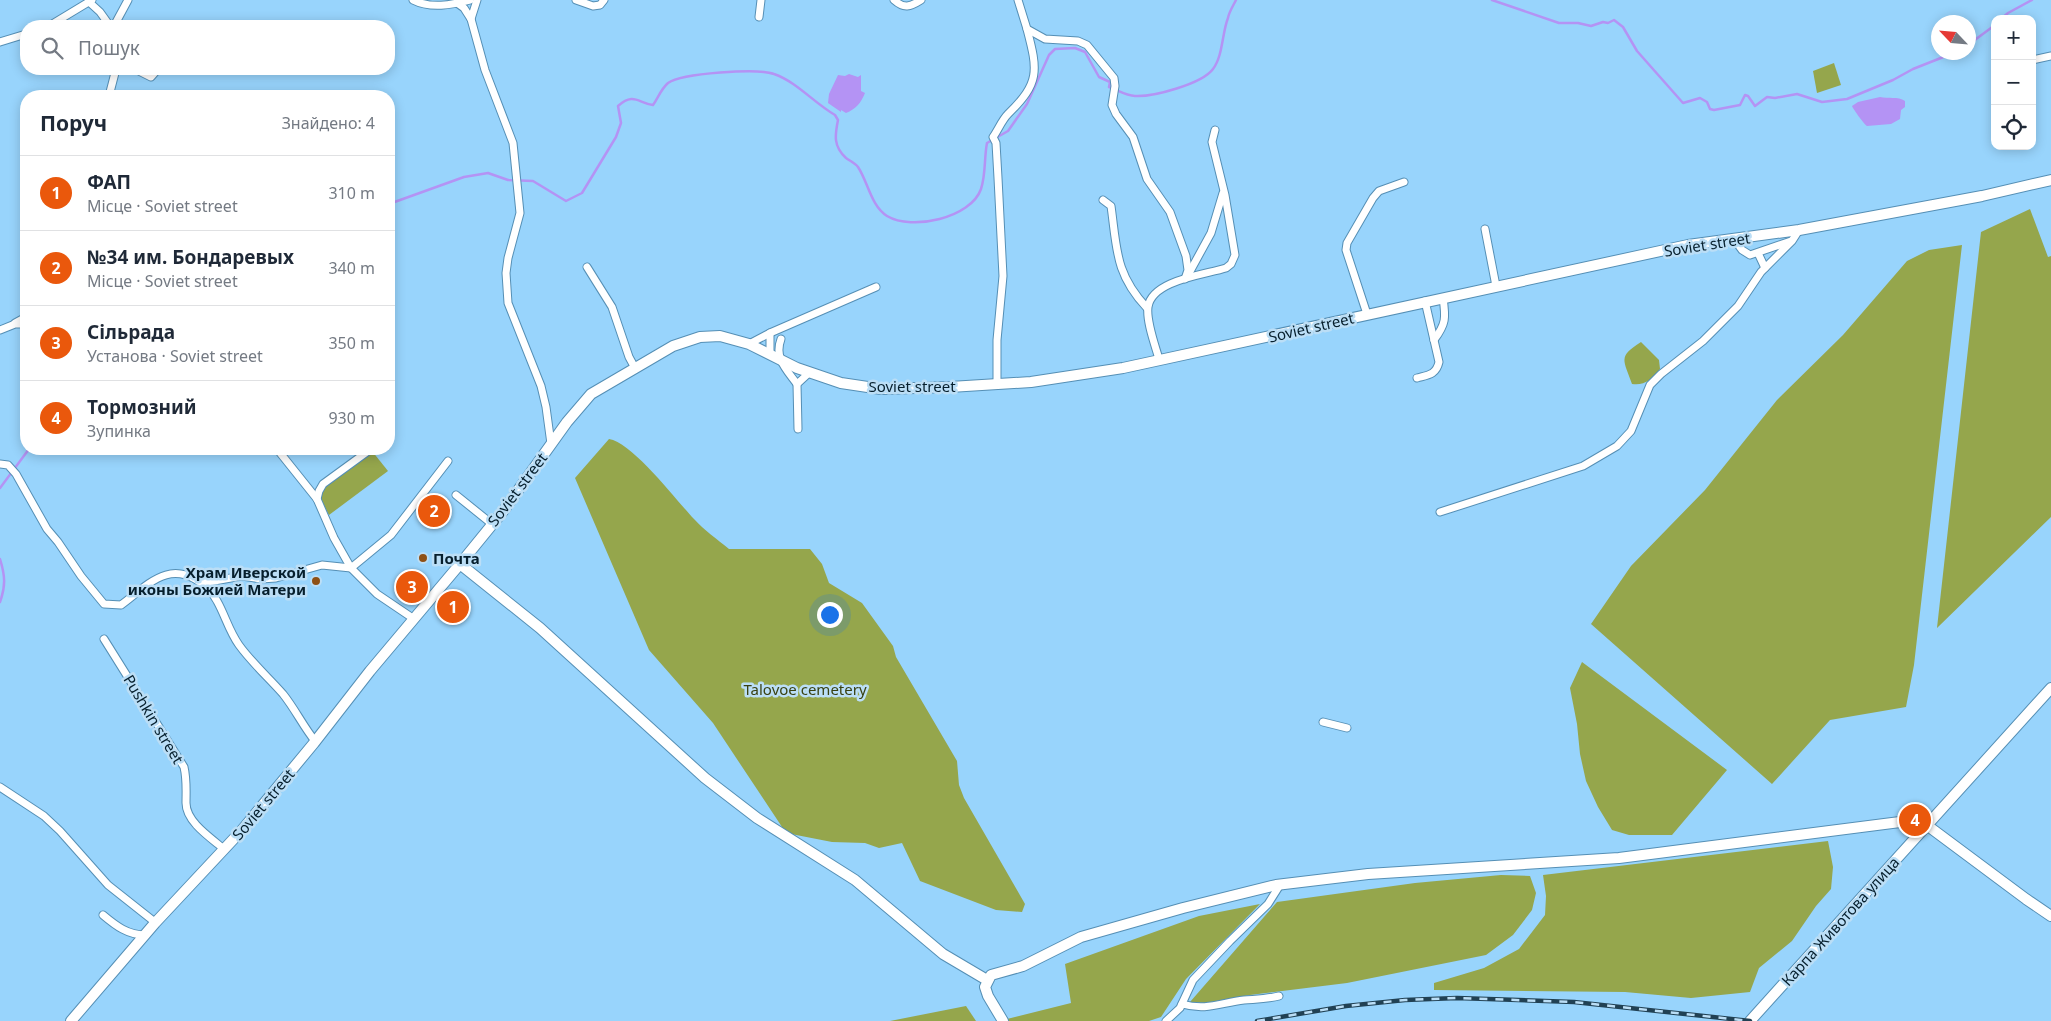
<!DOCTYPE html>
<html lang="uk">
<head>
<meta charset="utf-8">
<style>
	:root { --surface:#fff; --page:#f2f2f3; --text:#1f2937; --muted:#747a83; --line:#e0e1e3; --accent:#ea580c }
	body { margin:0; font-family:"Noto Sans",sans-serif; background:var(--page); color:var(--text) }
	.controls { position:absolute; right:15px; top:15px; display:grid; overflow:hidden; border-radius:10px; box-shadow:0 2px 12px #0003 }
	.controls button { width:45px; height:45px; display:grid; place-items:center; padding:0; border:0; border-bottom:1px solid var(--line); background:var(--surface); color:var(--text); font:25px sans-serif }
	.compass { position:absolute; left:1931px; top:15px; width:45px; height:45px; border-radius:50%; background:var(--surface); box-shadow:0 2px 12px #0003; rotate:296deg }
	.you { position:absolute; left:829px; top:614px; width:18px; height:18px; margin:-12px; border:4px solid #fff; border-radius:50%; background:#1a73e8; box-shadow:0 0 0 8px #1a73e833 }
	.badge { display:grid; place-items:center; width:32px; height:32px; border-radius:50%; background:var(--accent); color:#fff; font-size:16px; font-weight:700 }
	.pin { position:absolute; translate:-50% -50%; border:2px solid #fff; box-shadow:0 1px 5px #0006 }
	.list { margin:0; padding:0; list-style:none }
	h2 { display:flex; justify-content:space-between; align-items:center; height:65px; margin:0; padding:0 20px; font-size:21px }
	h2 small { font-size:16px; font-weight:400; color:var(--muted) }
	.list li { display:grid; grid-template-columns:32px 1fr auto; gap:15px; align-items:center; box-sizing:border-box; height:75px; padding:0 20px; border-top:1px solid var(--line) }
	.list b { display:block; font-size:19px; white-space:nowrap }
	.list p { margin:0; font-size:16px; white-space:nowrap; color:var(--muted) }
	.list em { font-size:16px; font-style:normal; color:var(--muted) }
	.icon { flex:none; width:28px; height:28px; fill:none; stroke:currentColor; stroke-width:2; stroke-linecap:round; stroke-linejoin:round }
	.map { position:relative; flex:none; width:2051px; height:1021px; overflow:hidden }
	.search { position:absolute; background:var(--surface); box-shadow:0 2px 12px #0003; left:20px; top:20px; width:375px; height:55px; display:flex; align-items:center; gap:12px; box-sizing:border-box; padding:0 18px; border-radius:20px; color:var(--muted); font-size:19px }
	.panel { position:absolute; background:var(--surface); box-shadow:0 2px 12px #0003; left:20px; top:90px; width:375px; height:365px; border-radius:20px }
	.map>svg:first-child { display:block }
</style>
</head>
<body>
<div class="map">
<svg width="2051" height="1021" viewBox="0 0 2051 1021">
	<rect width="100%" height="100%" fill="#98d4fc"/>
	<g fill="#95a64c">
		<path d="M1834,63L1841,85L1817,93L1813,71Z"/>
		<path d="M2030,209L2048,257L2051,256V517L1937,628L1981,232Z"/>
		<path d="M1962,245L1914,665L1906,707L1830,720L1772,784L1591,624L1631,566L1705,490L1777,400L1843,335L1907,261L1929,250Z"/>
		<path d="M1641,342L1659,360L1660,369C1653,379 1644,386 1632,384C1624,360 1617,357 1641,342Z"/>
		<path d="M609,439C633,443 675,499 694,519C704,530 717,539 729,549H810L822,564L829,583L862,603L893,646L896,657L957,761L959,785L964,798L1025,904L1022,912L996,910L920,881L902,843L879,848L865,843L832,842L786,833L713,723L649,650L575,478Z"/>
		<path d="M372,451L388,471L329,515L320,498L325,485Z"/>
		<path d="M1582,662L1727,770L1672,835H1629L1612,830L1598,807L1586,781L1580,754L1577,724L1570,688Z"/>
		<path d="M1828,841L1833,867L1831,889L1816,906L1792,941L1759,968L1750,992L1691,998L1625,992L1434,990V983L1484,968L1519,949L1545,915L1546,896L1543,875Z"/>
		<path d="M1501,875L1530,876L1536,893L1532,910L1513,935L1486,955L1347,983L1250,995L1205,1003L1190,1002L1277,902L1415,883Z"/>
		<path d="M1260,904L1186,979L1161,1017L1149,1021H1009L1007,1019L1071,1003L1065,964L1199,916Z"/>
		<path d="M966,1006L976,1021H890Z"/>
	</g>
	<g fill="#b493f4">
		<path d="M849,74L858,77L861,75V91L865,93C861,103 856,109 846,113L841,110V112L828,103L829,94L838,75L845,76Z"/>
		<path d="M1880,97C1888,99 1898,96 1905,101V107L1901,110L1900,119L1891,124L1867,126C1864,124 1853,109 1852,106L1858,102Z"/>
	</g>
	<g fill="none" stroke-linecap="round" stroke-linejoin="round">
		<g stroke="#b493f4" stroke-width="2.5">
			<path d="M1492,0L1559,23H1578L1591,26L1603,22L1608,23L1614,20L1623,27L1637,51L1683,103L1700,98L1707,102L1710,109L1714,110L1740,105L1745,95L1748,96L1755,106L1767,97L1775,98L1797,94L1822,102L1847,99L1893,80L1913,69L1956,52"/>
			<path d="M2001,19L2008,13L2032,0"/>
			<path d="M1968,45L1995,25"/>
			<path d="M389,204L464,177L488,173L508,180L533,181L566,201L582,193L616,137L621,123L618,106C634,92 638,103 653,105C658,98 661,89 668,83C682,73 758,68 774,74C797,82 814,103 835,115L838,120C835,135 833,146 846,158C850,161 855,163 858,167C868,182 871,206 887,216C912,231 971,218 981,189C986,174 984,158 987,143L1008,131L1027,104L1049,55L1055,49L1075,48L1085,52L1099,77L1110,82L1109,87C1117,90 1127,96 1135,96C1153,97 1202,84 1213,69C1223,56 1222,33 1228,18C1229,12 1233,6 1236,0"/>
			<path d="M0,488L29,449"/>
			<path d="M0,559C5,575 6,586 0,602"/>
		</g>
		<defs>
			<g id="street">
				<path d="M413,0C431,9 451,5 470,0"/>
				<path d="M576,0L593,6L600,5L604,0"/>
				<path d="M894,0C904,9 910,7 921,0"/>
				<path d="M1018,0L1027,29L1045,39L1078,41L1087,45L1114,78L1115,86L1112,105L1116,114L1133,137L1147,179L1170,212L1186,256L1188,270L1185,279"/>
				<path d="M89,2L100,12L110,26"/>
				<path d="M457,3L464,8L471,19L485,70L513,143L520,213L508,258L506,273L508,303L541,386L546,407L551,444"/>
				<path d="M759,17L761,0"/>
				<path d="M471,19L477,0"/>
				<path d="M49,26L92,0"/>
				<path d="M114,26L128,0"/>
				<path d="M0,42L26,34"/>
				<path d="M2032,60L2051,56"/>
				<path d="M135,69L151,77L158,69"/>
				<path d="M109,96L116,69"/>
				<path d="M1103,200L1111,206C1117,249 1115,274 1147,308"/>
				<path d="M1485,229L1496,286"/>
				<path d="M1734,239L1742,250L1750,255L1791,241"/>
				<path d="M1758,253L1765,268"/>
				<path d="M587,267L612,307L629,357L635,368"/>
				<path d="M1188,275L1211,233L1223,193"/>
				<path d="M1367,314L1346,250L1347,243L1373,198L1379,191L1404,182"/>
				<path d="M15,323L26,317"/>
				<path d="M0,330L15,324H26"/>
				<path d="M770,333V355"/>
				<path d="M781,339C774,358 786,369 797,384"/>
				<path d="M1434,340C1446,324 1446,318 1443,298"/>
				<path d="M749,344L770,333L876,287"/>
				<path d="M1159,359C1155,345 1146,321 1148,307C1152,280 1204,275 1226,268L1231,264L1235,255L1225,195L1212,142L1215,130"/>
				<path d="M1417,378C1428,375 1436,375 1439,362L1425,301"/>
				<path d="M997,384V340L1003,276L998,178L996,143L993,137C998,130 1002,120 1008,114C1040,83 1038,71 1027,29"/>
				<path d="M798,429L797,384L810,372"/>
				<path d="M277,449L317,499L334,538L351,568L377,594L414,619"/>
				<path d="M0,464L8,465L16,474L47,529L58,542L81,576L104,604L121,605C134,596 149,580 166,575C186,569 208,584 217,601C225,615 229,631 239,645C252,663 268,677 283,694C295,709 303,726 315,741"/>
				<path d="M456,495L492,524"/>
				<path d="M317,499L319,491L323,484L371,449"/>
				<path d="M1440,512L1583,466L1617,446L1631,431L1650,385L1661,374L1703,341L1738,306L1761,272L1792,241L1799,230"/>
				<path d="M203,583L242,576L261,579L276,578L322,565L351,568L391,535L448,461"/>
				<path d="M104,639L184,767C187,780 186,790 186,803C186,822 211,838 224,849"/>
				<path d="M1323,722L1347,728"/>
				<path d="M0,787L44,816L60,831L108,885L156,923"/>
				<path d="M103,915C116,926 128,935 145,935"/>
				<path d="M1182,1004C1206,1011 1220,1003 1244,1000C1256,999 1267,999 1279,996"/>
				<path d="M1166,1021L1180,1008L1193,980L1230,941L1268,904L1280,885"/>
			</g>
			<g id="secondary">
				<path d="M460,564L540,628L705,778L757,818L855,880L943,954L987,980"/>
				<path d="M71,1021L155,923L242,830L314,743L370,671L460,564L504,510L567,422L591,394L673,346L700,337L720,336L749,344L797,368L841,383L881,389L950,387L1031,382L1123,368L1688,245L1799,230L1982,196L2051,180"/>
				<path d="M1003,1021L988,996L985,987L991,975L1023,966L1081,937L1183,908L1276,885L1368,874L1619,858L1900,822L1928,826L2026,899L2051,916"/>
				<path d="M1750,1021L2051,688"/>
			</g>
		</defs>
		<use href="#street" stroke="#558fb5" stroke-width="9"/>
		<use href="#secondary" stroke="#558fb5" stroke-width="12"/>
		<use href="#street" stroke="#fff" stroke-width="7"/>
		<use href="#secondary" stroke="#fff" stroke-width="10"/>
		<defs>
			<path id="rail" d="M1257,1021L1346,1006L1405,1000L1457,998L1574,1002L1750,1021"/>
		</defs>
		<use href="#rail" stroke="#214154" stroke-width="4.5"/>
		<use href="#rail" stroke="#bbdef6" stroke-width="2.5" stroke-dasharray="8" stroke-linecap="butt"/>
	</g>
	<g fill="#8e5015" stroke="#bbdef6" stroke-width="2">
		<circle cx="423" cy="558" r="5"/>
		<circle cx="316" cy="581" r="5"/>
	</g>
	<g text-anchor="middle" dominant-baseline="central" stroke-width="5" stroke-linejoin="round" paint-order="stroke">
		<g font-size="15" fill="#061f2d" stroke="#bbdef6">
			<text transform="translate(1707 244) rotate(-9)">Soviet street</text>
			<text transform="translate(1311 327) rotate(-13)">Soviet street</text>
			<text x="912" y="386">Soviet street</text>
			<text transform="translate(517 489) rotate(-53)">Soviet street</text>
			<text transform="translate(154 719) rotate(59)">Pushkin street</text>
			<text transform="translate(263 804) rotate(-50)">Soviet street</text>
			<text transform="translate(1840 921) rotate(-48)">Карпа Животова улица</text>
		</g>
		<g font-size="15" font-weight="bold" fill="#061f2d" stroke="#bbdef6" text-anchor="start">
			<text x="433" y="558">Почта</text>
			<text x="306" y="572" text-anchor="end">Храм Иверской<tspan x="306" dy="17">иконы Божией Матери</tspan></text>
		</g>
		<g font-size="15" fill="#394112" stroke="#bbdef6">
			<text x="805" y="689">Talovoe cemetery</text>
		</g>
	</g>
</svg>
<div class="controls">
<button>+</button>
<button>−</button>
<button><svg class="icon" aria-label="locate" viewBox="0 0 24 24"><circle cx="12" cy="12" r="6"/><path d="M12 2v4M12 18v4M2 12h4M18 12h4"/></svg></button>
</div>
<svg class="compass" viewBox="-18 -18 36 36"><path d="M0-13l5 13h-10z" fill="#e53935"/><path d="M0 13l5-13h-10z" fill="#747a83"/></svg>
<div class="you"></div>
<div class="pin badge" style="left:453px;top:607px">1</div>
<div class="pin badge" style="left:434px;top:511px">2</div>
<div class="pin badge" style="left:412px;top:587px">3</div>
<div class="pin badge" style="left:1915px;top:820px">4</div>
<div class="search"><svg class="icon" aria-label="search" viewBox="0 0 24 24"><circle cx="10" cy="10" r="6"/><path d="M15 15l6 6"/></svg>Пошук</div>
<section class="panel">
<h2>Поруч<small>Знайдено: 4</small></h2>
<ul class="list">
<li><span class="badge">1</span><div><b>ФАП</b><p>Місце · Soviet street</p></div><em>310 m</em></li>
<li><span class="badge">2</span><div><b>№34 им. Бондаревых</b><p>Місце · Soviet street</p></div><em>340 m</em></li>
<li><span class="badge">3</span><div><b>Сільрада</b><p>Установа · Soviet street</p></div><em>350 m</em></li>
<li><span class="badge">4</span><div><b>Тормозний</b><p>Зупинка</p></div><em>930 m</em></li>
</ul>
</section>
</div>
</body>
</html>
